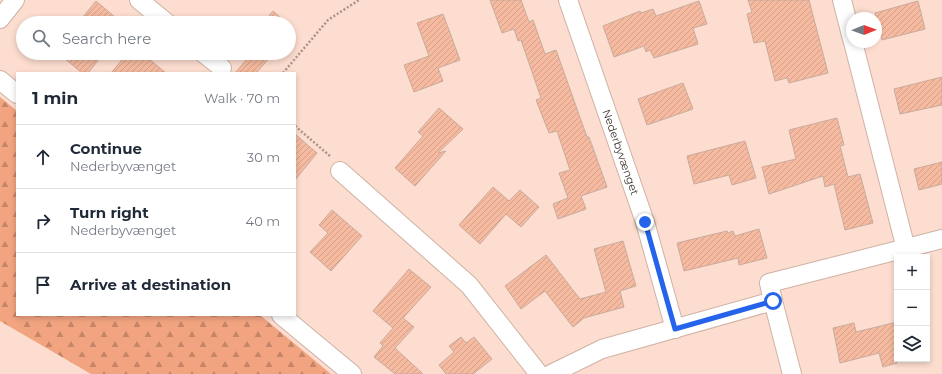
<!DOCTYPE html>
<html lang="en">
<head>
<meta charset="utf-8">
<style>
	:root { --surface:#fff; --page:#f2f2f3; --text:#1f2937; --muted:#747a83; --line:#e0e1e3 }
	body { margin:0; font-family:Montserrat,sans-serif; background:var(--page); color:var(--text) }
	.controls { position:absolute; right:12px; bottom:12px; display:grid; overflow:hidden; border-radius:0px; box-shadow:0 2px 6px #0003 }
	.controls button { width:36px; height:36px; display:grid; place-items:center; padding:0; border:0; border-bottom:1px solid var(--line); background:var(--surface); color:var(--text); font:20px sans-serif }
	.compass { position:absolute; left:846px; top:12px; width:36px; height:36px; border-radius:50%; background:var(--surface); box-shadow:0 2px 6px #0003; rotate:89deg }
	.stop { position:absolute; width:12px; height:12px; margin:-9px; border:3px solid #2563eb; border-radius:50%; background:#fff }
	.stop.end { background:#2563eb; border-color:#fff; box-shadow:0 1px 4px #0008 }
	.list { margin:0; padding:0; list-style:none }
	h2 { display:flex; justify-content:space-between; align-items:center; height:52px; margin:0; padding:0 16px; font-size:17px }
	h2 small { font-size:13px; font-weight:400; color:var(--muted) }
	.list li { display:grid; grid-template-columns:26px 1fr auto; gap:12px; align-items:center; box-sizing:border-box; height:64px; padding:0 16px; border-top:1px solid var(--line) }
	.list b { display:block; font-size:15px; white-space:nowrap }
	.list p { margin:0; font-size:13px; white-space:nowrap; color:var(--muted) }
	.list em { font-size:13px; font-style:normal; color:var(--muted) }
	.icon { flex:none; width:22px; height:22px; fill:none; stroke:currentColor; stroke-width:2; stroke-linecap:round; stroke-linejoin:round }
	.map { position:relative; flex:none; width:942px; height:374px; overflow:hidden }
	.search { position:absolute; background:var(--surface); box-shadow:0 2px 6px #0003; left:16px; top:16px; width:280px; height:44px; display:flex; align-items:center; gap:10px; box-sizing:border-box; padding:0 14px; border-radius:22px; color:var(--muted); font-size:15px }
	.panel { position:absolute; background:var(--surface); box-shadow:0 2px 6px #0003; left:16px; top:72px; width:280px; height:244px; border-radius:0px }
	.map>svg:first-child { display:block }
</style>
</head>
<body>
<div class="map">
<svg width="942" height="374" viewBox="0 0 942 374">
	<defs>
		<pattern id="forest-firs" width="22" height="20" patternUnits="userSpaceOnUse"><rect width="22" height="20" fill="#f1a47f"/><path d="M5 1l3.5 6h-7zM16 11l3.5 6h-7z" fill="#c58668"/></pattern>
		<pattern id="building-hatch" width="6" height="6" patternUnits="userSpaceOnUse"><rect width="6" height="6" fill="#f5ba9f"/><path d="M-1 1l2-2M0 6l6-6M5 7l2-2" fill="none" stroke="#d3a089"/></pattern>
	</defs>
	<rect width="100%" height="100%" fill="#fcddcf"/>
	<path fill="url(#forest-firs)" d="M0,97L17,111V315H260L331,374H91L0,321Z"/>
	<g fill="url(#building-hatch)" stroke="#c8ab9e">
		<path d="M490,0H521L529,22L533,20L545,54L556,50L587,137H589L607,187L581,196L586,209L558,219L553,204L568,198L559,173L570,170L557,131L549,133L536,100L541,98L521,40L518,41L514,29L502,33Z"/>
		<path d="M748,0H809L828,73L789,83L787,78L775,81L765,41L754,43L747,14L752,12Z"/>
		<path d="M96,1L122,23H78Z"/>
		<path d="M699,1L707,24L693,28L698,44L654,58L650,50L646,52L644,46L614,57L603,26L640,11L641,13L653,9L656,16Z"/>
		<path d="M918,1L925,29L882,40L875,13Z"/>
		<path d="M273,11L280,17L286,23H263Z"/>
		<path d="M443,14L460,60L438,68L443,81L414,92L404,65L429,56L417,23Z"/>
		<path d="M289,25L294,30L289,36Z"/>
		<path d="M58,53H104L88,73H82Z"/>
		<path d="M128,53H142L166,73H111Z"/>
		<path d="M252,53H274L256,73H235Z"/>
		<path d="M942,77V105L900,114L894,89Z"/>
		<path d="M683,83L693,109L647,125L638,99Z"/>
		<path d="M439,108L463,129L438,153L446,151L415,186L395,168L423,136L418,132Z"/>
		<path d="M837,118L844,145L840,146L848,177L860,174L873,223L845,230L834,184L825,187L823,176L769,194L762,167L796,159L789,130Z"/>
		<path d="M295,134L317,153L295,180Z"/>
		<path d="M745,141L756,178L732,185L729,175L694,184L687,156Z"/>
		<path d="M942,162V184L919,190L914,169Z"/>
		<path d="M493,187L509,201L520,190L539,207L521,227L506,214L480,244L459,225Z"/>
		<path d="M332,210L362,236L331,271L310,252L328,233L319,225Z"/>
		<path d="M759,229L767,258L739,265L738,258L684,271L677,243L727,231L728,233L733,231L735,236Z"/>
		<path d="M623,241L636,286L620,291L624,307L584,318L573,327L545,291L521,309L505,286L546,255L580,299L606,292L594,249Z"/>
		<path d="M409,269L431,287L403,318L414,327L395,348L423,374H395L374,357L383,346L380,343L393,328L373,311Z"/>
		<path d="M897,322V363L883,367L879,353L840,363L833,328L854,323L856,332Z"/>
		<path d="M461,337L466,343L474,337L492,359L473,374H446L439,365L454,352L449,346Z"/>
	</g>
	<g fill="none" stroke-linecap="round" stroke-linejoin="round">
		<defs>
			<g id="street">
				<path d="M139,0L167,23"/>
				<path id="s1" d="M568,0L645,222L675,329"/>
				<path d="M842,0L852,39"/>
				<path d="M0,19L15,0"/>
				<path d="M853,42L906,249"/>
				<path d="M203,53L222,68"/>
				<path d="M0,80L17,94"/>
				<path d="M340,171L469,285L539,374"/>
				<path d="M773,301L792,374"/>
				<path d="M281,315L352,374"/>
				<path d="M551,374L602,349L773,301L769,283L942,239"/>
			</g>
		</defs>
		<use href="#street" stroke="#cfb2a5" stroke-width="20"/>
		<g stroke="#a99388" stroke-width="2.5" stroke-dasharray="2 2" stroke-linecap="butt">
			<path d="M283,73L328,20L359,0"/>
			<path d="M295,126L330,156"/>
		</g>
		<use href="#street" stroke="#fff" stroke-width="18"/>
	</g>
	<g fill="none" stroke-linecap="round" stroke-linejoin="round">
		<path stroke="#2563eb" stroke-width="5" d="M645,222L675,329L773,301"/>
	</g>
	<g text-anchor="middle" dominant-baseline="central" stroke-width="3" stroke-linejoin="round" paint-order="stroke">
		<g font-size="11" fill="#3f342e" stroke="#fff">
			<text stroke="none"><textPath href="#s1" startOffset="161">Nederbyvænget</textPath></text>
		</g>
	</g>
</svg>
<div class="controls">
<button>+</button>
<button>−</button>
<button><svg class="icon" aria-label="layers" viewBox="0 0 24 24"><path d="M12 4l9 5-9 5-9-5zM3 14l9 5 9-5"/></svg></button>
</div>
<svg class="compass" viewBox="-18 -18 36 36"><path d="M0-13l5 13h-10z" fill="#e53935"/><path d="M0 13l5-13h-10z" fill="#747a83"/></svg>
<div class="stop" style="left:773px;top:301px"></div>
<div class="stop end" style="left:645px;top:222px"></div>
<div class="search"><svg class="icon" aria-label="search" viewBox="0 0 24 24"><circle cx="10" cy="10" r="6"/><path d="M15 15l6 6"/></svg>Search here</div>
<section class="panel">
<h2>1 min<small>Walk · 70 m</small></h2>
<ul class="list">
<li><svg class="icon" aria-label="ahead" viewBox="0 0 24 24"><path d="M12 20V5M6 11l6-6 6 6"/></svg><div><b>Continue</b><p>Nederbyvænget</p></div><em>30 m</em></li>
<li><svg class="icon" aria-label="right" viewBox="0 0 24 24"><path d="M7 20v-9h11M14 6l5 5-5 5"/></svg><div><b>Turn right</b><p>Nederbyvænget</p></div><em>40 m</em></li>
<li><svg class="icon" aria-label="arrive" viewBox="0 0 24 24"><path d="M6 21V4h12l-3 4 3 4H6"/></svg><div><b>Arrive at destination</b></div></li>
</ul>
</section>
</div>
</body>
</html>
